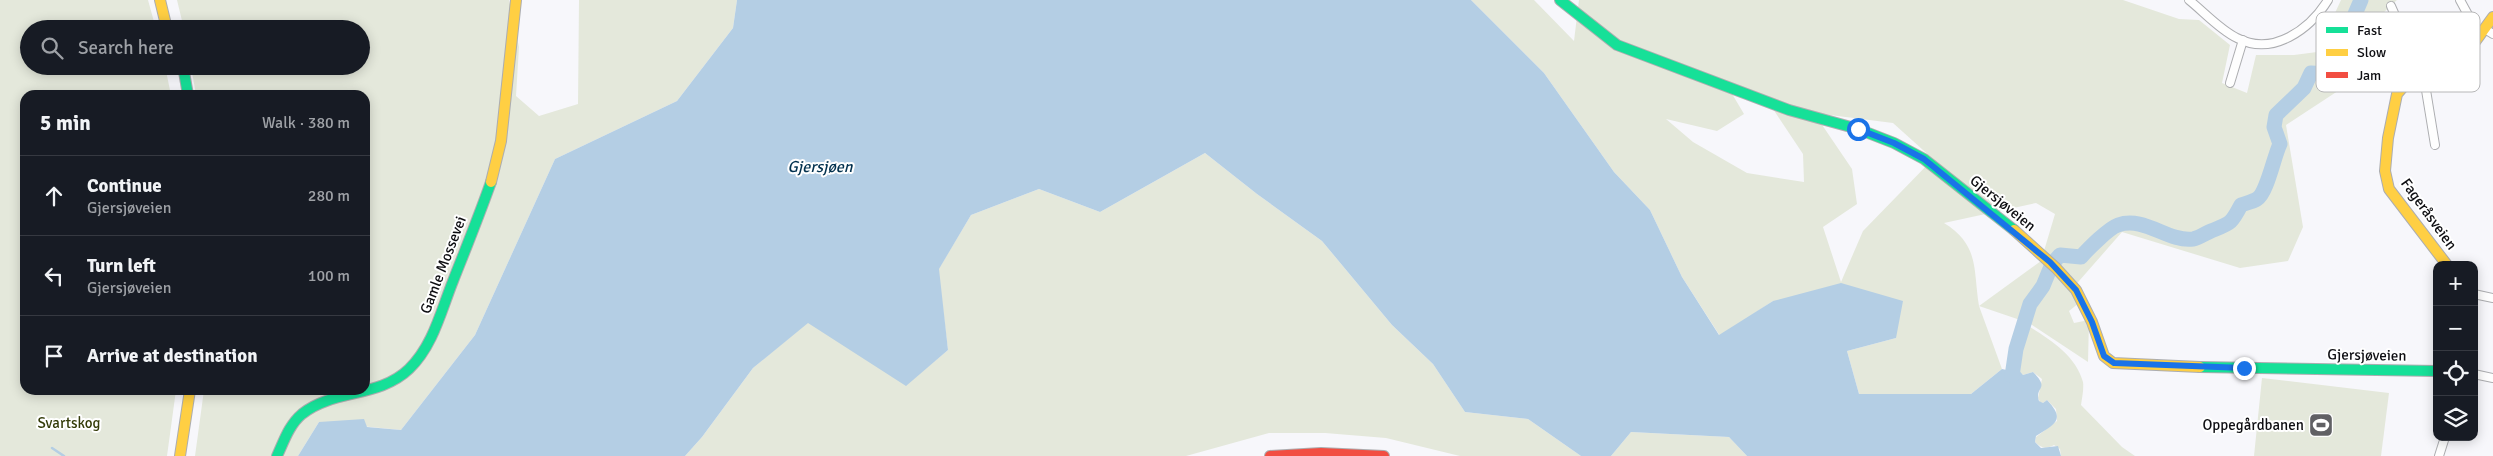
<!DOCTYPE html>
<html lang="en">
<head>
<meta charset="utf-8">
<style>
	:root { --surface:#171b24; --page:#20242c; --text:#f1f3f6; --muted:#9ea1a6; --line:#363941 }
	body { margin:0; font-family:Signika,sans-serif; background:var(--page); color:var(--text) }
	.controls { position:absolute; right:15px; bottom:15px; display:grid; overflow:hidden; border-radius:10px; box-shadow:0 2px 12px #0003 }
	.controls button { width:45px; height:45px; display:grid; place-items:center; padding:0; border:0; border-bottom:1px solid var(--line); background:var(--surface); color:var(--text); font:25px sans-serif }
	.stop { position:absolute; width:15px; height:15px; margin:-11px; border:4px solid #1a73e8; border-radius:50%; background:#fff }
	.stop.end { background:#1a73e8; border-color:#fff; box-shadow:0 1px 5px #0008 }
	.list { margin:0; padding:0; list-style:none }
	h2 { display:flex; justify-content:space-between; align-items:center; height:65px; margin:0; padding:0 20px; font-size:21px }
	h2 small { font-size:16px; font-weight:400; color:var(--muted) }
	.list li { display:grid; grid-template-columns:32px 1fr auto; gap:15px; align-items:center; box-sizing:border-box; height:80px; padding:0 20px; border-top:1px solid var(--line) }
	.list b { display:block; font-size:19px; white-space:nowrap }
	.list p { margin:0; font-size:16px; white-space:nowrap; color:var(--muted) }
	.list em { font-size:16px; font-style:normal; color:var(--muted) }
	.icon { flex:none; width:28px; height:28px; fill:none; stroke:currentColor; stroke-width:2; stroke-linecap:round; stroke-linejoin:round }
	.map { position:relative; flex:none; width:2493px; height:456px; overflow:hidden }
	.search { position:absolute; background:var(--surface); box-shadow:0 2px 12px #0003; left:20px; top:20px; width:350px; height:55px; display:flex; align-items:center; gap:12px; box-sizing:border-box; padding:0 18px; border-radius:28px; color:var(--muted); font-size:19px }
	.panel { position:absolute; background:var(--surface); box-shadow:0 2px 12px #0003; left:20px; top:90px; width:350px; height:305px; border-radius:15px }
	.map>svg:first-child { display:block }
</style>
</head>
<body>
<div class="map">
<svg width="2493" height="456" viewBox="0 0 2493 456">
	<rect width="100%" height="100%" fill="#f7f7fb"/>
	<g fill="#e4e8db" fill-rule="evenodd">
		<path d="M0,0H148L156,29H29V66H165L171,95H25V390H176L167,456H0Z"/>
		<path d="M177,0H509L519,47L516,96L539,116L578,104L579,0H737L733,28L677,101L555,159L475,335L401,430L319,422L298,456H195L204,390H365V95H196L191,66H361V29H184Z"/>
		<path d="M1471,0H1534L1574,41L1579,0H2123L2179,19L2199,20L2230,45L2222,83L2247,93L2256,55H2294L2317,52L2341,0H2397L2382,14L2376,66L2286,125L2303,227L2288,261L2240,268L2122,232L2072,289L2079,303L2069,311L2074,323L2089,320L2088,362L2029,323L1979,306L2002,369L1971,394H1859L1847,351L1896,338L1773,301L1720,336L1682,277L1650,210L1614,172L1544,73ZM1725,82L1773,109L1803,154L1804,182L1747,173L1693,142L1666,119L1717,131L1744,114ZM1814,113L1893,123L1933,159L1863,231L1841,282L1823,227L1857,204L1852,169ZM2036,203L2055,214L2041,261L1979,306C1973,270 1980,245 1944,223Z"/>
		<path d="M1205,153L1257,194L1322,241L1392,325L1433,364L1465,412L1528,419L1581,456H1460L1386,438L1325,433H1269L1186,456H685L702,437L753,368L808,322L906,385L948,350L938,270L971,215L1039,189L1100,212Z"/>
		<path d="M2027,325C2049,339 2076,355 2083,382C2084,389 2082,398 2081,405L2122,447L2135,456H2061L2060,449L2054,445C2046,449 2042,449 2035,442L2036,437L2057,421L2056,409L2047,400L2043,403L2040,402L2038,398L2042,379L2033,372L2023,375L2017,369L2015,376H2012V367Z"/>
		<path d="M2262,378L2389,393L2381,456H2254Z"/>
		<path d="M1631,432L1729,437L1747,456H1611Z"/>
	</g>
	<path fill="#b4cee4" d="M737,0H1471L1544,73L1614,172L1650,210L1682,277L1719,335L1773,301L1841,283L1903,301L1896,338L1847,351L1859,394H1971L2002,369L2011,371L2012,376L2015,375L2017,368L2023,375L2033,372C2051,390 2034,386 2039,401L2043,403L2047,400C2066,420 2055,424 2036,436L2035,442L2041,448L2058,446L2061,456H1747L1729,437L1631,432L1611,456H1581L1528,419L1465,412L1433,364L1392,325L1322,241L1257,194L1205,153L1100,212L1039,189L971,215L939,269L948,350L906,386L808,323L753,368L702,437L685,456H298L319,422L364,419L367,427L401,430L475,335L555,159L677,101L733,28Z"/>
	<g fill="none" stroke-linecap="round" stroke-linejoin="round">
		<path stroke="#b4cee4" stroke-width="2.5" d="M52,448L64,456"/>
		<path stroke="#b4cee4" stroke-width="15" d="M2012,376L2016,349L2030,304L2043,286L2052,264L2060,255L2081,257C2088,249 2109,228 2118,225C2145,216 2167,242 2193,239C2199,238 2206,233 2211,231C2231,223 2231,224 2241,205C2246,203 2252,202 2257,199C2267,193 2274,156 2280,144L2274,127L2276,115L2304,88L2311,73L2329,74L2334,66L2346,58L2340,47L2348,42L2355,14L2361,0"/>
		<defs>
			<g id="street">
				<path d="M2189,0C2204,12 2220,30 2237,38C2273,57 2310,29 2328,0"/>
				<path d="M2460,0L2479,35"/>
				<path d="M2391,6L2425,84L2435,145"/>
				<path d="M2485,29L2493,34"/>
				<path d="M2230,83L2243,40"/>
				<path d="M2474,294L2493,298"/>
				<path d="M2474,374L2493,378"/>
				<path d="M2439,456L2445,437"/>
			</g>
			<g id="fast">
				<path d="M1560,0L1617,45L1789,110L1858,129L1894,143L1924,159L2014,230"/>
				<path d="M183,66L188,95"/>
				<path d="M2200,367L2437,371"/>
				<path d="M277,456C284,441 289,425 302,414C333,389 379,398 409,369C433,346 441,311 453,281C466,248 479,216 491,182"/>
			</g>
			<g id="slow">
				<path d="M160,0L167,29"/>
				<path d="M491,182L501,141L516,0"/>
				<path d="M2014,230L2056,268L2076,290L2092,322L2104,356L2113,363L2200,367"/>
				<path d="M2447,265L2389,189L2385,171L2388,138L2397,94L2403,87L2421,73L2472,46L2493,17"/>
				<path d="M180,456L190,390"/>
			</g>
			<path id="jam" d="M1270,456L1321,453L1384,456"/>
		</defs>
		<use href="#street" stroke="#acadb0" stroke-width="10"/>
		<use href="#fast" stroke="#acadb0" stroke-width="12"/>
		<use href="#slow" stroke="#acadb0" stroke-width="12"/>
		<use href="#jam" stroke="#acadb0" stroke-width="12"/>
		<use href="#street" stroke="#fefefe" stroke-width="8"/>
		<use href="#fast" stroke="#16e098" stroke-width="10"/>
		<use href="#slow" stroke="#ffcf43" stroke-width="10"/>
		<use href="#jam" stroke="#f24e42" stroke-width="10"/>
	</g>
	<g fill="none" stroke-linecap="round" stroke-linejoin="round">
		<path stroke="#1a73e8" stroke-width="6" d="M1858,129L1894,143L1924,159L2050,262L2076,290L2092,322L2104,356L2114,363L2244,368"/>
	</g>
	<defs>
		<symbol id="stadium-square" viewBox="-11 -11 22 22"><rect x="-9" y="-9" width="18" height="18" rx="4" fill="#606064" stroke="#fff"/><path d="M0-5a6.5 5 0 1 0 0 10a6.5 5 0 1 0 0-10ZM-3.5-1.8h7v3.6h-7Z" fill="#fff"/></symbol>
	</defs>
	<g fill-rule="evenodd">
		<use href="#stadium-square" x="2307" y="411" width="28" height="28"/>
	</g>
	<g text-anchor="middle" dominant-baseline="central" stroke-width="4" stroke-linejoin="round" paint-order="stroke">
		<g font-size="15" fill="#0e0e12" stroke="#fff">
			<text transform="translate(2003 203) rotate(39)">Gjersjøveien</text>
			<text transform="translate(2429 214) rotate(54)">Fageråsveien</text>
			<text transform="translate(443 265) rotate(-69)">Gamle Mossevei</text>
			<text transform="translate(2367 355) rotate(1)">Gjersjøveien</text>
		</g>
		<g font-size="15" fill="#343c09" stroke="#fff">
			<text x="69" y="423">Svartskog</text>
		</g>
		<g font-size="15" fill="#0e0e12" stroke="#fff" text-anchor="end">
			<text x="2304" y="425">Oppegårdbanen</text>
		</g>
		<g font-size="16" font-style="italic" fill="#02314e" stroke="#fff">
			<text x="820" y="167">Gjersjøen</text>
		</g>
	</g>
	<rect x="2316" y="12" width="164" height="80" rx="8" fill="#fff" stroke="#b7b7b8" stroke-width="1"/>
	<rect x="2326" y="27" width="22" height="6" fill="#16e098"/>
	<rect x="2326" y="49" width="22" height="7" fill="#ffcf43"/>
	<rect x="2326" y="72" width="22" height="6" fill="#f24e42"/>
	<g font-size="14" fill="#0e0e12">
		<text x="2357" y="35">Fast</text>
		<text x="2357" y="57">Slow</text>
		<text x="2357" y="80">Jam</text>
	</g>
</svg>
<div class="controls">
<button>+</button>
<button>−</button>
<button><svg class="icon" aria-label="locate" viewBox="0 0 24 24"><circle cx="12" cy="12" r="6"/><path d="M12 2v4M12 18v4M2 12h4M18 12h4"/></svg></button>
<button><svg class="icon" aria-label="layers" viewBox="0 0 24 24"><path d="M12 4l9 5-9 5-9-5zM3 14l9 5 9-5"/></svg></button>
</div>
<div class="stop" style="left:1858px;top:129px"></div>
<div class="stop end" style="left:2244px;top:368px"></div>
<div class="search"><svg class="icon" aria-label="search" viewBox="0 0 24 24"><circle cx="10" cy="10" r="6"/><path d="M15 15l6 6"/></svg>Search here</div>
<section class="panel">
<h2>5 min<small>Walk · 380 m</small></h2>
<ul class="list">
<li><svg class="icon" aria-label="ahead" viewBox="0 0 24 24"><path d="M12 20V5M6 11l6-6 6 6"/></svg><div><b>Continue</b><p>Gjersjøveien</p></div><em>280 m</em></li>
<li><svg class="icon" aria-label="left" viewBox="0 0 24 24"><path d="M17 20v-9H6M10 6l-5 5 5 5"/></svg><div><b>Turn left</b><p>Gjersjøveien</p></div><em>100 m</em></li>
<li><svg class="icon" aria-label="arrive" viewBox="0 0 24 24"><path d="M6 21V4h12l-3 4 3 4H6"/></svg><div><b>Arrive at destination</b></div></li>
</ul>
</section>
</div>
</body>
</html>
